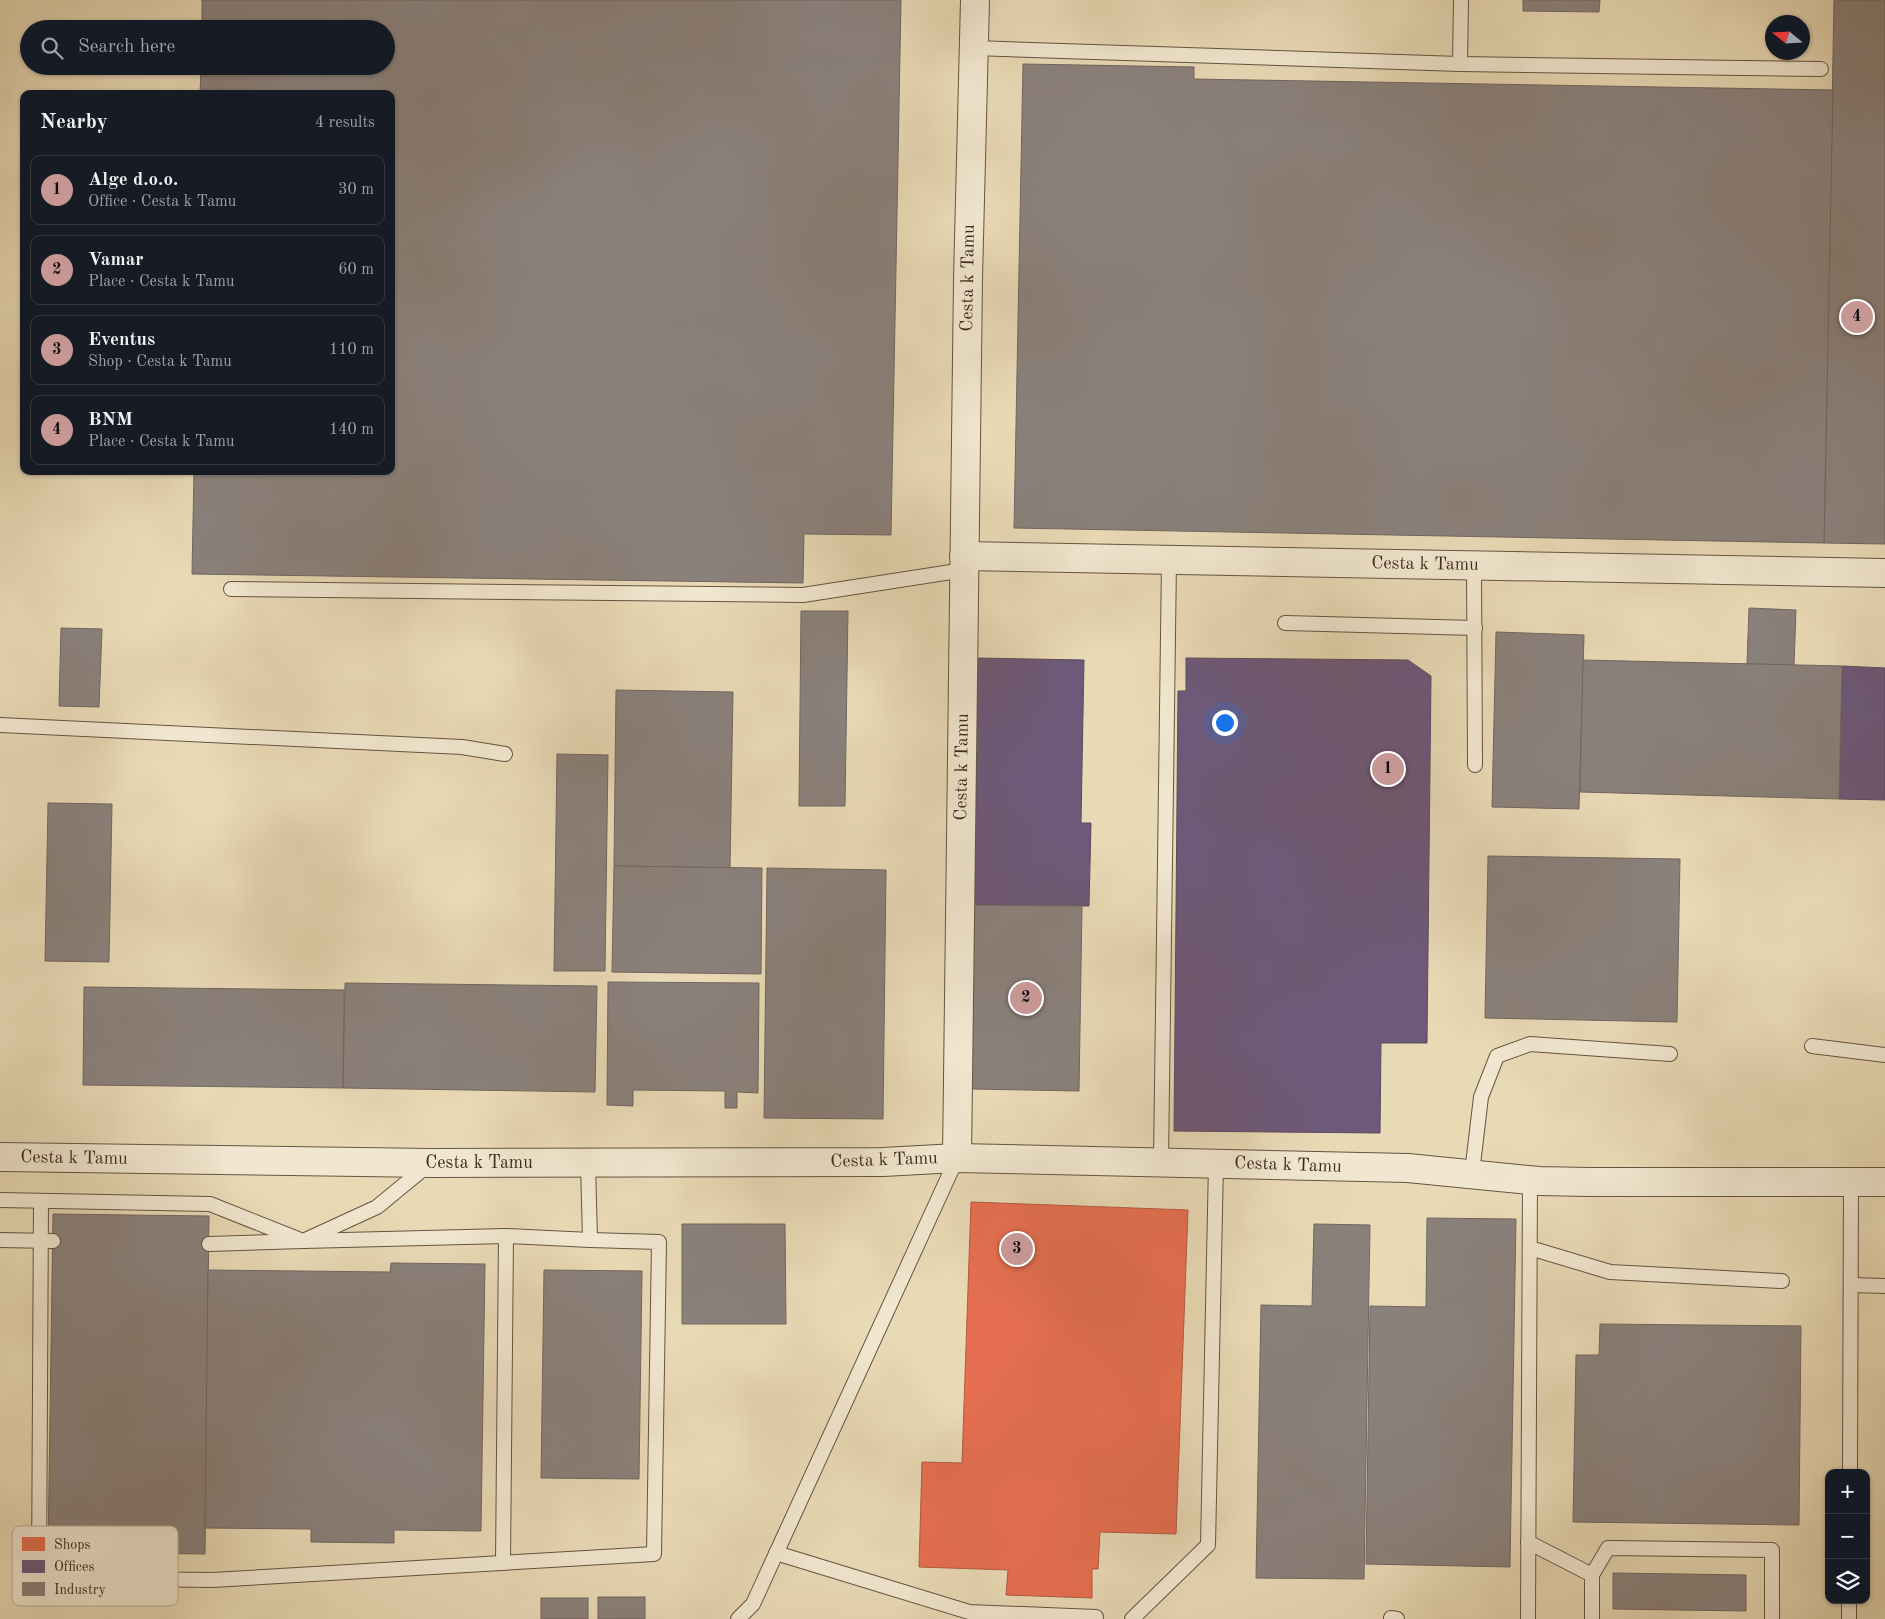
<!DOCTYPE html>
<html lang="en">
<head>
<meta charset="utf-8">
<style>
	:root { --surface:#171b24; --page:#20242c; --text:#f1f3f6; --muted:#9ea1a6; --line:#363941; --accent:#c59692 }
	body { margin:0; font-family:"Old Standard TT",serif; background:var(--page); color:var(--text) }
	.controls { position:absolute; right:15px; bottom:15px; display:grid; overflow:hidden; border-radius:10px; box-shadow:0 1px 4px #0004 }
	.controls button { width:45px; height:45px; display:grid; place-items:center; padding:0; border:0; border-bottom:1px solid var(--line); background:var(--surface); color:var(--text); font:25px sans-serif }
	.compass { position:absolute; left:1765px; top:15px; width:45px; height:45px; border-radius:50%; background:var(--surface); box-shadow:0 1px 4px #0004; rotate:288deg }
	.you { position:absolute; left:1224px; top:722px; width:18px; height:18px; margin:-12px; border:4px solid #fff; border-radius:50%; background:#1a73e8; box-shadow:0 0 0 8px #1a73e833 }
	.badge { display:grid; place-items:center; width:32px; height:32px; border-radius:50%; background:var(--accent); color:#111; font-size:16px; font-weight:700 }
	.pin { position:absolute; translate:-50% -50%; border:2px solid #fff; box-shadow:0 1px 5px #0006 }
	.list { margin:0; padding:0; list-style:none }
	h2 { display:flex; justify-content:space-between; align-items:center; height:65px; margin:0; padding:0 20px; font-size:21px }
	h2 small { font-size:16px; font-weight:400; color:var(--muted) }
	.list li { display:grid; grid-template-columns:32px 1fr auto; gap:15px; align-items:center; box-sizing:border-box; height:70px; margin:0 10px 10px; padding:0 10px; border:1px solid var(--line); border-radius:10px }
	.list b { display:block; font-size:19px; white-space:nowrap }
	.list p { margin:0; font-size:16px; white-space:nowrap; color:var(--muted) }
	.list em { font-size:16px; font-style:normal; color:var(--muted) }
	.icon { flex:none; width:28px; height:28px; fill:none; stroke:currentColor; stroke-width:2; stroke-linecap:round; stroke-linejoin:round }
	.map { position:relative; flex:none; width:1885px; height:1619px; overflow:hidden }
	.search { position:absolute; background:var(--surface); box-shadow:0 1px 4px #0004; left:20px; top:20px; width:375px; height:55px; display:flex; align-items:center; gap:12px; box-sizing:border-box; padding:0 18px; border-radius:28px; color:var(--muted); font-size:19px }
	.panel { position:absolute; background:var(--surface); box-shadow:0 1px 4px #0004; left:20px; top:90px; width:375px; height:385px; border-radius:10px }
	.map>svg:first-child { display:block }
</style>
</head>
<body>
<div class="map">
<svg width="1885" height="1619" viewBox="0 0 1885 1619">
	<rect width="100%" height="100%" fill="#e9dab6"/>
	<filter id="stains"><feTurbulence type="fractalNoise" baseFrequency=".004" numOctaves="4"/><feColorMatrix values="0 0 0 0 .2 0 0 0 0 .09 0 0 0 0 .02 0 0 0 .5 -.17"/></filter>
	<radialGradient id="worn" r=".72"><stop offset=".6" stop-color="#630" stop-opacity="0"/><stop offset="1" stop-color="#630" stop-opacity=".3"/></radialGradient>
	<path fill="#e76f51" stroke="#b35a41" d="M971,1202L1188,1210L1176,1534L1100,1532L1098,1569H1092V1598L1006,1595L1008,1570L919,1567L922,1462L962,1463Z"/>
	<g fill="#6d597a" stroke="#5e4a5e">
		<path d="M977,658L1084,660L1081,823H1091L1089,906L974,905Z"/>
		<path d="M1186,658L1408,660L1431,676L1427,1043H1381L1380,1133L1174,1131L1178,691H1186Z"/>
		<path d="M1842,666L1885,668V800L1839,799Z"/>
	</g>
	<g fill="#8a817c" stroke="#72665f">
		<path d="M202,0H901L891,535L804,534L803,583L192,574L194,471H391V94H200L201,66H386V29H202Z"/>
		<path d="M1523,0H1600L1599,12L1523,11Z"/>
		<path d="M1834,0H1885V544L1824,543Z"/>
		<path d="M1023,64L1194,67V79L1833,90L1824,543L1014,528Z"/>
		<path d="M1749,608L1796,610L1794,665L1747,664Z"/>
		<path d="M801,611H848L845,806H799Z"/>
		<path d="M61,628L102,629L99,707L59,706Z"/>
		<path d="M1496,632L1584,635L1579,809L1492,807Z"/>
		<path d="M1583,660L1842,666L1839,799L1580,792Z"/>
		<path d="M616,690L733,692L730,868L614,866Z"/>
		<path d="M557,754L608,755L605,971H554Z"/>
		<path d="M48,803L112,804L109,962L45,961Z"/>
		<path d="M1488,856L1680,859L1677,1022L1485,1018Z"/>
		<path d="M614,866L762,868L761,974L612,972Z"/>
		<path d="M767,868L886,870L883,1119L764,1118Z"/>
		<path d="M974,905L1082,906L1079,1091L971,1089Z"/>
		<path d="M608,982L759,983L758,1093L737,1092V1108H725V1091L633,1090V1106L607,1105Z"/>
		<path d="M345,983L597,986L595,1092L343,1088Z"/>
		<path d="M84,987L344,990L343,1088L83,1085Z"/>
		<path d="M53,1214L209,1216L205,1554L48,1552Z"/>
		<path d="M1427,1218L1516,1219L1510,1567L1366,1564L1370,1306L1426,1307Z"/>
		<path d="M682,1224H785L786,1324H682Z"/>
		<path d="M1314,1224L1370,1225L1364,1579L1256,1578L1261,1305L1312,1306Z"/>
		<path d="M391,1263L485,1264L481,1531L394,1530V1543L311,1542V1529L205,1528L208,1270L390,1272Z"/>
		<path d="M544,1270L642,1271L639,1479L541,1478Z"/>
		<path d="M1600,1324L1801,1326L1799,1525L1573,1522L1576,1355H1599Z"/>
		<path d="M1613,1573L1746,1575V1611L1613,1609Z"/>
		<rect x="598" y="1597" width="47" height="22"/>
		<rect x="541" y="1598" width="47" height="21"/>
	</g>
	<g fill="none" stroke-linecap="round" stroke-linejoin="round">
		<defs>
			<g id="service">
				<path d="M974,48L1460,64L1821,69"/>
				<path d="M1460,64L1461,0"/>
				<path d="M1474,565L1475,765"/>
				<path d="M231,589L803,595L964,570"/>
				<path d="M1285,623L1475,628"/>
				<path d="M0,725L462,747L505,754"/>
				<path d="M1812,1046L1885,1055"/>
				<path d="M1161,1161L1169,560"/>
				<path d="M1472,1173L1481,1097L1497,1056L1530,1044L1670,1054"/>
				<path d="M0,1200L210,1204L303,1241L506,1236L590,1240"/>
				<path d="M41,1201L39,1578L212,1580L654,1554L659,1242L590,1240L588,1163"/>
				<path d="M0,1240L53,1241"/>
				<path d="M209,1244L303,1241L377,1207L428,1165"/>
				<path d="M1530,1248L1610,1272L1782,1281"/>
				<path d="M1851,1285L1885,1286"/>
				<path d="M1850,1473L1851,1182"/>
				<path d="M1528,1542L1592,1575"/>
				<path d="M776,1553L969,1612L1096,1617"/>
				<path d="M503,1563L506,1236"/>
				<path d="M1391,1618L1397,1619"/>
				<path d="M738,1619L753,1604L957,1158"/>
				<path d="M1132,1619L1208,1545L1216,1163"/>
				<path d="M1528,1619L1530,1180"/>
				<path d="M1592,1619V1575L1608,1548L1772,1550V1619"/>
				<path d="M1849,1619V1600"/>
			</g>
			<g id="minor">
				<path d="M964,556L1885,573"/>
				<path d="M0,1157L431,1163L883,1162L957,1158L1408,1168L1539,1181L1589,1182H1885"/>
				<path d="M957,1158L968,279L975,0"/>
			</g>
		</defs>
		<use href="#service" stroke="#665442" stroke-width="16"/>
		<use href="#minor" stroke="#665442" stroke-width="30"/>
		<use href="#service" stroke="#f1e7d0" stroke-width="14"/>
		<use href="#minor" stroke="#f1e7d0" stroke-width="28"/>
	</g>
	<g text-anchor="middle" dominant-baseline="central" stroke-width="5" stroke-linejoin="round" paint-order="stroke">
		<g font-size="18" fill="#3a281b" stroke="#f1e7d0">
			<text transform="translate(968 278) rotate(-89)">Cesta k Tamu</text>
			<text transform="translate(1425 564) rotate(1)">Cesta k Tamu</text>
			<text transform="translate(962 767) rotate(-89)">Cesta k Tamu</text>
			<text transform="translate(74 1158) rotate(1)">Cesta k Tamu</text>
			<text transform="translate(884 1160) rotate(-2)">Cesta k Tamu</text>
			<text x="479" y="1163">Cesta k Tamu</text>
			<text transform="translate(1288 1165) rotate(2)">Cesta k Tamu</text>
		</g>
	</g>
	<rect x="12" y="1526" width="166" height="80" rx="8" fill="#f1e7d0" stroke="#baae9a" stroke-width="1"/>
	<rect x="22" y="1537" width="23" height="14" fill="#e76f51"/>
	<rect x="22" y="1560" width="23" height="13" fill="#6d597a"/>
	<rect x="22" y="1582" width="23" height="14" fill="#8a817c"/>
	<g font-size="14" fill="#3a281b">
		<text x="54" y="1549">Shops</text>
		<text x="54" y="1571">Offices</text>
		<text x="54" y="1594">Industry</text>
	</g>
	<rect width="100%" height="100%" filter="url(#stains)"/>
	<rect width="100%" height="100%" fill="url(#worn)"/>
</svg>
<div class="controls">
<button>+</button>
<button>−</button>
<button><svg class="icon" aria-label="layers" viewBox="0 0 24 24"><path d="M12 4l9 5-9 5-9-5zM3 14l9 5 9-5"/></svg></button>
</div>
<svg class="compass" viewBox="-18 -18 36 36"><path d="M0-13l5 13h-10z" fill="#e53935"/><path d="M0 13l5-13h-10z" fill="#9ea1a6"/></svg>
<div class="you"></div>
<div class="pin badge" style="left:1388px;top:769px">1</div>
<div class="pin badge" style="left:1026px;top:998px">2</div>
<div class="pin badge" style="left:1017px;top:1249px">3</div>
<div class="pin badge" style="left:1857px;top:317px">4</div>
<div class="search"><svg class="icon" aria-label="search" viewBox="0 0 24 24"><circle cx="10" cy="10" r="6"/><path d="M15 15l6 6"/></svg>Search here</div>
<section class="panel">
<h2>Nearby<small>4 results</small></h2>
<ul class="list">
<li><span class="badge">1</span><div><b>Alge d.o.o.</b><p>Office · Cesta k Tamu</p></div><em>30 m</em></li>
<li><span class="badge">2</span><div><b>Vamar</b><p>Place · Cesta k Tamu</p></div><em>60 m</em></li>
<li><span class="badge">3</span><div><b>Eventus</b><p>Shop · Cesta k Tamu</p></div><em>110 m</em></li>
<li><span class="badge">4</span><div><b>BNM</b><p>Place · Cesta k Tamu</p></div><em>140 m</em></li>
</ul>
</section>
</div>
</body>
</html>
